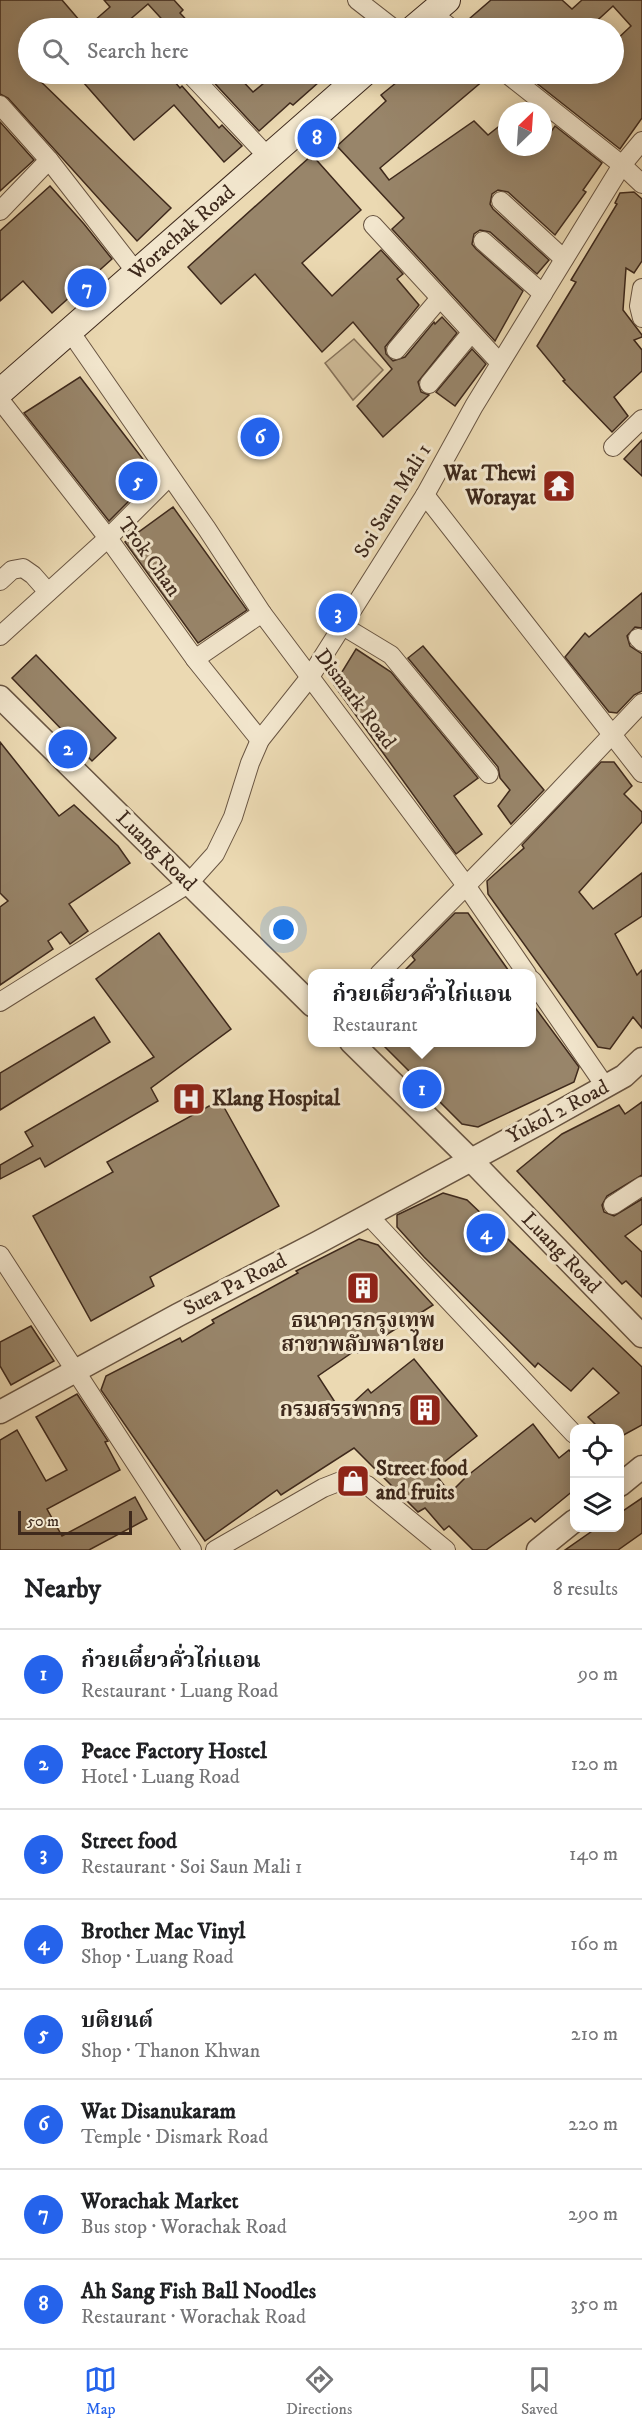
<!DOCTYPE html>
<html lang="en">
<head>
<meta charset="utf-8">
<style>
	:root { --surface:#fff; --page:#f6f6f6; --text:#202124; --muted:#757577; --line:#e0e0e0; --accent:#2563eb }
	body { margin:0; font-family:"IM FELL DW Pica","Noto Serif Thai",serif; background:var(--page); color:var(--text) }
	.controls { position:absolute; right:18px; bottom:18px; display:grid; overflow:hidden; border-radius:12px; box-shadow:0 3px 15px #0003 }
	.controls button { width:54px; height:54px; display:grid; place-items:center; padding:0; border:0; border-bottom:2px solid var(--line); background:var(--surface); color:var(--text); font:30px sans-serif }
	.compass { position:absolute; left:498px; top:102px; width:54px; height:54px; border-radius:50%; background:var(--surface); box-shadow:0 3px 15px #0003; rotate:25deg }
	.scale { position:absolute; left:18px; bottom:15px; width:114px; box-sizing:border-box; padding-left:6px; border:3px solid #3e291c; border-top:0; font-size:16px; line-height:21px; white-space:nowrap; color:#3e291c; -webkit-text-stroke:4px #f2e6cd; paint-order:stroke }
	.you { position:absolute; left:284px; top:930px; width:21px; height:21px; margin:-15px; border:4px solid #fff; border-radius:50%; background:#1a73e8; box-shadow:0 0 0 9px #1a73e833 }
	.badge { display:grid; place-items:center; width:39px; height:39px; border-radius:50%; background:var(--accent); color:#fff; font-size:20px; font-weight:700 }
	.pin { position:absolute; translate:-50% -50%; border:3px solid #fff; box-shadow:0 2px 6px #0006 }
	.popup { position:absolute; left:308px; top:969px; width:228px; height:78px; box-sizing:border-box; display:grid; place-content:center; border-radius:12px; background:var(--surface); filter:drop-shadow(0 2px 4px #0005); font-size:20px; white-space:nowrap; color:var(--muted) }
	.popup b { font-size:22px; color:var(--text) }
	.popup::after { content:''; position:absolute; left:50%; top:100%; margin-left:-12px; border:12px solid transparent; border-top-color:var(--surface) }
	.list { margin:0; padding:0; list-style:none }
	h2 { display:flex; justify-content:space-between; align-items:center; height:78px; margin:0; padding:0 24px; font-size:26px }
	h2 small { font-size:20px; font-weight:400; color:var(--muted) }
	.list li { display:grid; grid-template-columns:39px 1fr auto; gap:18px; align-items:center; box-sizing:border-box; height:90px; padding:0 24px; border-top:2px solid var(--line) }
	.list b { display:block; font-size:22px; white-space:nowrap }
	.list p { margin:0; font-size:20px; white-space:nowrap; color:var(--muted) }
	.list em { font-size:20px; font-style:normal; color:var(--muted) }
	.icon { flex:none; width:33px; height:33px; fill:none; stroke:currentColor; stroke-width:2; stroke-linecap:round; stroke-linejoin:round }
	.map { position:relative; flex:none; width:642px; height:1550px; overflow:hidden }
	.search { position:absolute; background:var(--surface); box-shadow:0 3px 15px #0003; left:18px; right:18px; top:18px; height:66px; display:flex; align-items:center; gap:15px; box-sizing:border-box; padding:0 21px; border-radius:33px; color:var(--muted); font-size:22px }
	.sheet { height:798px; background:var(--surface) }
	nav { display:flex; justify-content:space-around; align-items:center; box-sizing:border-box; height:84px; border-top:2px solid var(--line); background:var(--surface); font-size:16px; color:var(--muted) }
	nav a { display:grid; justify-items:center; gap:3px }
	nav .on { color:var(--accent) }
	.map>svg:first-child { display:block }
</style>
</head>
<body>
<div class="map">
<svg width="642" height="1550" viewBox="0 0 642 1550">
	<rect width="100%" height="100%" fill="#ebd9b2"/>
	<filter id="stains"><feTurbulence type="fractalNoise" baseFrequency=".00333" numOctaves="4"/><feColorMatrix values="0 0 0 0 .2 0 0 0 0 .09 0 0 0 0 .02 0 0 0 .5 -.17"/></filter>
	<radialGradient id="worn" r=".72"><stop offset=".6" stop-color="#630" stop-opacity="0"/><stop offset="1" stop-color="#630" stop-opacity=".3"/></radialGradient>
	<path fill="#cebb98" stroke="#86725a" stroke-width="1.5" d="M354,339L383,370L353,400L325,363Z"/>
	<g fill="#98856a" stroke="#3e291c" stroke-width="1.5">
		<path d="M0,0H62L86,28L110,7L104,0H174L183,10L180,13L194,28H170L148,4L120,28H28V74H33L171,208L137,241L8,98L0,94Z"/>
		<path d="M491,0H562L572,9L582,0H642V118L620,149L525,74H614V42L631,26L613,6L589,28H462V25Z"/>
		<path d="M76,74H168L180,88L182,86L219,128L222,125L242,146L224,162L174,105L134,140Z"/>
		<path d="M206,74H236L253,92L275,74H328L293,105L290,103L259,131Z"/>
		<path d="M407,74H491L380,168L389,180L474,121L488,135L507,120V147H543V143L555,126L602,163L583,190L586,192L555,235L508,192L498,190L492,194L490,204L493,209L549,260L537,274L490,232L480,230L474,234L472,244L476,249L523,291L495,341L392,229L404,218L337,146L386,101L381,95Z"/>
		<path d="M0,122L34,160L0,191Z"/>
		<path d="M312,155L361,210L302,263L332,296L381,250L403,274L397,279L419,305L385,347L386,354L393,361L405,357L434,322L435,324L442,317L457,333L418,382L421,392L429,395L383,437L357,406L392,369L353,322L322,352L255,274L221,304L188,267Z"/>
		<path d="M50,186L84,224L112,259L52,313L23,281L0,301V231Z"/>
		<path d="M634,192L642,199V261L634,273L626,268L623,310L642,335V337L634,340L642,350V371L614,397L628,416L612,432L563,381L565,380L537,346L576,282L571,280L617,204L615,203L620,193Z"/>
		<path d="M472,349L486,364L455,406L436,392Z"/>
		<path d="M80,377L155,475L109,521L24,413Z"/>
		<path d="M642,440V476L624,459Z"/>
		<path d="M173,507L247,610L198,643L125,542Z"/>
		<path d="M642,593V628L635,627L627,636L630,646L642,654V691L634,695L617,713L609,712L565,657L585,633L589,637Z"/>
		<path d="M423,646L544,790L511,824L498,806L510,790L500,778L498,767L408,658Z"/>
		<path d="M356,649L391,672L478,778L454,796L482,834L456,854L334,685Z"/>
		<path d="M36,655L116,738L92,761L12,678Z"/>
		<path d="M0,742L59,816L74,805L118,846L130,863L69,904L88,931L70,944L61,932L48,941L53,949L0,985V907L8,901L0,893Z"/>
		<path d="M601,762H614L632,786L624,794L642,812V822L579,892L593,909L642,873V916L615,934L637,975L642,970V1028L633,1017L610,1049L598,1047L488,894L487,881L524,848L522,845Z"/>
		<path d="M455,913H468L511,974H401L415,960L412,956Z"/>
		<path d="M159,933L231,1029L151,1088L158,1101L45,1167L40,1158L0,1179V1165L33,1146L25,1132L154,1057L96,979Z"/>
		<path d="M531,1002L579,1067L574,1082L478,1127L462,1124L380,1042H531Z"/>
		<path d="M94,1017L110,1042L0,1110V1073Z"/>
		<path d="M220,1100L279,1206L150,1277L154,1286L91,1321L33,1216L113,1172L107,1162Z"/>
		<path d="M642,1102V1175L607,1196L602,1205L604,1212L614,1216L642,1199V1224L625,1236L642,1252V1297L626,1281L622,1284L517,1171L562,1134L619,1105L625,1114Z"/>
		<path d="M443,1193L467,1200L642,1367V1425L620,1437V1428H599L588,1417L619,1393L593,1368L571,1391L538,1363L535,1367L424,1257L397,1227V1215Z"/>
		<path d="M359,1239L378,1245L433,1305L358,1353L356,1350L318,1376L342,1413L368,1389L371,1393L414,1359L477,1436L433,1471L450,1493L467,1476L533,1424L559,1458L569,1450L574,1456V1490L535,1522L531,1518L486,1550H473L449,1526L444,1530L425,1508L418,1512L354,1448L281,1495L277,1490L205,1541L101,1390L106,1376L180,1338L182,1342L214,1323L212,1320L298,1273L296,1271Z"/>
		<path d="M31,1326L54,1361L11,1385L0,1366V1342Z"/>
		<path d="M77,1394L108,1441L105,1442L120,1470L47,1509L62,1536L135,1497L147,1519L89,1550H0V1440L17,1430L46,1481L67,1470L36,1417Z"/>
		<path d="M642,1498V1533L618,1550H565L598,1527H620V1513Z"/>
	</g>
	<g fill="none" stroke-linecap="round" stroke-linejoin="round">
		<defs>
			<g id="minor">
				<path d="M357,0L393,28"/>
				<path d="M432,13L451,28"/>
				<path d="M190,74L268,157"/>
				<path d="M507,74L622,165L642,184"/>
				<path d="M0,105L49,160L136,272"/>
				<path d="M501,201L564,259"/>
				<path d="M0,211L49,160"/>
				<path d="M373,225L500,363"/>
				<path d="M483,241L543,294"/>
				<path d="M642,288L639,306L642,318"/>
				<path d="M69,330L207,529L262,613L465,884L527,974"/>
				<path d="M396,350L440,298"/>
				<path d="M429,384L471,333"/>
				<path d="M0,400L108,538L195,659L260,740"/>
				<path d="M613,447L642,419"/>
				<path d="M425,495L642,773"/>
				<path d="M0,581L12,570L23,568L33,575L48,592"/>
				<path d="M343,626L391,655L489,774"/>
				<path d="M0,636L108,538L170,476"/>
				<path d="M638,638L642,642"/>
				<path d="M195,659L262,613"/>
				<path d="M379,974L537,814L642,703"/>
				<path d="M532,980L605,1086"/>
				<path d="M0,1002L188,884L215,854L233,817L250,763L260,740L310,677L425,495L474,406L622,165L642,141"/>
				<path d="M613,1205L642,1186"/>
				<path d="M368,1215L574,1434"/>
				<path d="M0,1255L192,1550"/>
				<path d="M215,1550L323,1488L346,1479L367,1485L446,1550"/>
			</g>
			<g id="tertiary">
				<path d="M0,697L312,1005"/>
				<path d="M351,1042L470,1159L642,1336"/>
				<path d="M0,1412L178,1315L317,1243L547,1119L624,1076L642,1059"/>
				<path d="M620,1485L642,1467"/>
				<path d="M538,1550L574,1521"/>
			</g>
			<g id="secondary">
				<path d="M414,28L447,0"/>
				<path d="M0,392L363,74"/>
			</g>
		</defs>
		<use href="#minor" stroke="#695542" stroke-width="20"/>
		<use href="#tertiary" stroke="#695542" stroke-width="25"/>
		<use href="#secondary" stroke="#3e291c" stroke-width="28"/>
		<use href="#minor" stroke="#f2e6cd" stroke-width="18"/>
		<use href="#tertiary" stroke="#f2e6cd" stroke-width="22"/>
		<use href="#secondary" stroke="#f2e6cd" stroke-width="26"/>
	</g>
	<defs>
		<symbol id="temple-square" viewBox="-11 -11 22 22"><rect x="-9" y="-9" width="18" height="18" rx="4" fill="#8f2418" stroke="#f2e6cd"/><path d="M0-6L5-2H3V0L6.5 2.5H4V6H1.5V3h-3V6H-4V2.5H-6.5L-3 0V-2H-5Z" fill="#fff"/></symbol>
		<symbol id="hospital-square" viewBox="-11 -11 22 22"><rect x="-9" y="-9" width="18" height="18" rx="4" fill="#8f2418" stroke="#f2e6cd"/><path d="M-5-5h3v3.5h4V-5h3V5h-3V1.5h-4V5h-3Z" fill="#fff"/></symbol>
		<symbol id="building-square" viewBox="-11 -11 22 22"><rect x="-9" y="-9" width="18" height="18" rx="4" fill="#8f2418" stroke="#f2e6cd"/><path d="M-4-6H4V6H1V3H-1V6H-4ZM-2.5-4.3h1.7v1.8h-1.7ZM.8-4.3h1.7v1.8H.8ZM-2.5-1h1.7V.8h-1.7ZM.8-1h1.7V.8H.8Z" fill="#fff"/></symbol>
		<symbol id="shop-square" viewBox="-11 -11 22 22"><rect x="-9" y="-9" width="18" height="18" rx="4" fill="#8f2418" stroke="#f2e6cd"/><path d="M-5-2.5h2.3a2.7 3.5 0 0 1 5.4 0H5L5.5 6h-11ZM-1.5-2.5h3a1.5 2.3 0 0 0-3 0Z" fill="#fff"/></symbol>
	</defs>
	<g fill-rule="evenodd">
		<use href="#temple-square" x="540" y="467" width="38" height="38"/>
		<use href="#hospital-square" x="170" y="1080" width="38" height="38"/>
		<use href="#building-square" x="344" y="1269" width="38" height="38"/>
		<use href="#building-square" x="406" y="1391" width="38" height="38"/>
		<use href="#shop-square" x="334" y="1462" width="38" height="38"/>
	</g>
	<g text-anchor="middle" dominant-baseline="central" stroke-width="6" stroke-linejoin="round" paint-order="stroke">
		<g font-size="21" fill="#3e291c" stroke="#f2e6cd">
			<text transform="translate(182 233) rotate(-41)">Worachak Road</text>
			<text transform="translate(393 501) rotate(-59)">Soi Saun Mali 1</text>
			<text transform="translate(149 557) rotate(54)">Trok Chan</text>
			<text transform="translate(355 699) rotate(53)">Dismark Road</text>
			<text transform="translate(156 851) rotate(45)">Luang Road</text>
			<text transform="translate(558 1112) rotate(-28)">Yukol 2 Road</text>
			<text transform="translate(561 1253) rotate(46)">Luang Road</text>
			<text transform="translate(235 1285) rotate(-27)">Suea Pa Road</text>
		</g>
		<g font-size="21" font-weight="bold" fill="#3e291c" stroke="#f2e6cd" text-anchor="end">
			<text x="536" y="474">Wat Thewi<tspan x="536" dy="24">Worayat</tspan></text>
			<text x="212" y="1099" text-anchor="start">Klang Hospital</text>
			<text x="363" y="1321" text-anchor="middle">ธนาคารกรุงเทพ<tspan x="363" dy="24">สาขาพลับพลาไชย</tspan></text>
			<text x="402" y="1410">กรมสรรพากร</text>
			<text x="376" y="1469" text-anchor="start">Street food<tspan x="376" dy="24">and fruits</tspan></text>
		</g>
	</g>
	<rect width="100%" height="100%" filter="url(#stains)"/>
	<rect width="100%" height="100%" fill="url(#worn)"/>
</svg>
<div class="controls">
<button><svg class="icon" aria-label="locate" viewBox="0 0 24 24"><circle cx="12" cy="12" r="6"/><path d="M12 2v4M12 18v4M2 12h4M18 12h4"/></svg></button>
<button><svg class="icon" aria-label="layers" viewBox="0 0 24 24"><path d="M12 4l9 5-9 5-9-5zM3 14l9 5 9-5"/></svg></button>
</div>
<svg class="compass" viewBox="-18 -18 36 36"><path d="M0-13l5 13h-10z" fill="#e53935"/><path d="M0 13l5-13h-10z" fill="#757577"/></svg>
<div class="scale">50 m</div>
<div class="you"></div>
<div class="pin badge" style="left:422px;top:1089px">1</div>
<div class="popup"><b>ก๋วยเตี๋ยวคั่วไก่แอน</b>Restaurant</div>
<div class="pin badge" style="left:68px;top:749px">2</div>
<div class="pin badge" style="left:338px;top:613px">3</div>
<div class="pin badge" style="left:486px;top:1233px">4</div>
<div class="pin badge" style="left:138px;top:481px">5</div>
<div class="pin badge" style="left:260px;top:437px">6</div>
<div class="pin badge" style="left:87px;top:288px">7</div>
<div class="pin badge" style="left:317px;top:138px">8</div>
<div class="search"><svg class="icon" aria-label="search" viewBox="0 0 24 24"><circle cx="10" cy="10" r="6"/><path d="M15 15l6 6"/></svg>Search here</div>
</div>
<section class="sheet">
<h2>Nearby<small>8 results</small></h2>
<ul class="list">
<li><span class="badge">1</span><div><b>ก๋วยเตี๋ยวคั่วไก่แอน</b><p>Restaurant · Luang Road</p></div><em>90 m</em></li>
<li><span class="badge">2</span><div><b>Peace Factory Hostel</b><p>Hotel · Luang Road</p></div><em>120 m</em></li>
<li><span class="badge">3</span><div><b>Street food</b><p>Restaurant · Soi Saun Mali 1</p></div><em>140 m</em></li>
<li><span class="badge">4</span><div><b>Brother Mac Vinyl</b><p>Shop · Luang Road</p></div><em>160 m</em></li>
<li><span class="badge">5</span><div><b>บติยนต์</b><p>Shop · Thanon Khwan</p></div><em>210 m</em></li>
<li><span class="badge">6</span><div><b>Wat Disanukaram</b><p>Temple · Dismark Road</p></div><em>220 m</em></li>
<li><span class="badge">7</span><div><b>Worachak Market</b><p>Bus stop · Worachak Road</p></div><em>290 m</em></li>
<li><span class="badge">8</span><div><b>Ah Sang Fish Ball Noodles</b><p>Restaurant · Worachak Road</p></div><em>350 m</em></li>
</ul>
</section>
<nav>
<a class="on"><svg class="icon" aria-label="map" viewBox="0 0 24 24"><path d="M3 6l6-2 6 2 6-2v14l-6 2-6-2-6 2zM9 4v14M15 6v14"/></svg>Map</a>
<a><svg class="icon" aria-label="directions" viewBox="0 0 24 24"><path d="M12 3l9 9-9 9-9-9zM9 14v-3h6M13 9l2 2-2 2"/></svg>Directions</a>
<a><svg class="icon" aria-label="saved" viewBox="0 0 24 24"><path d="M7 4h10v16l-5-4-5 4z"/></svg>Saved</a>
</nav>
</body>
</html>
